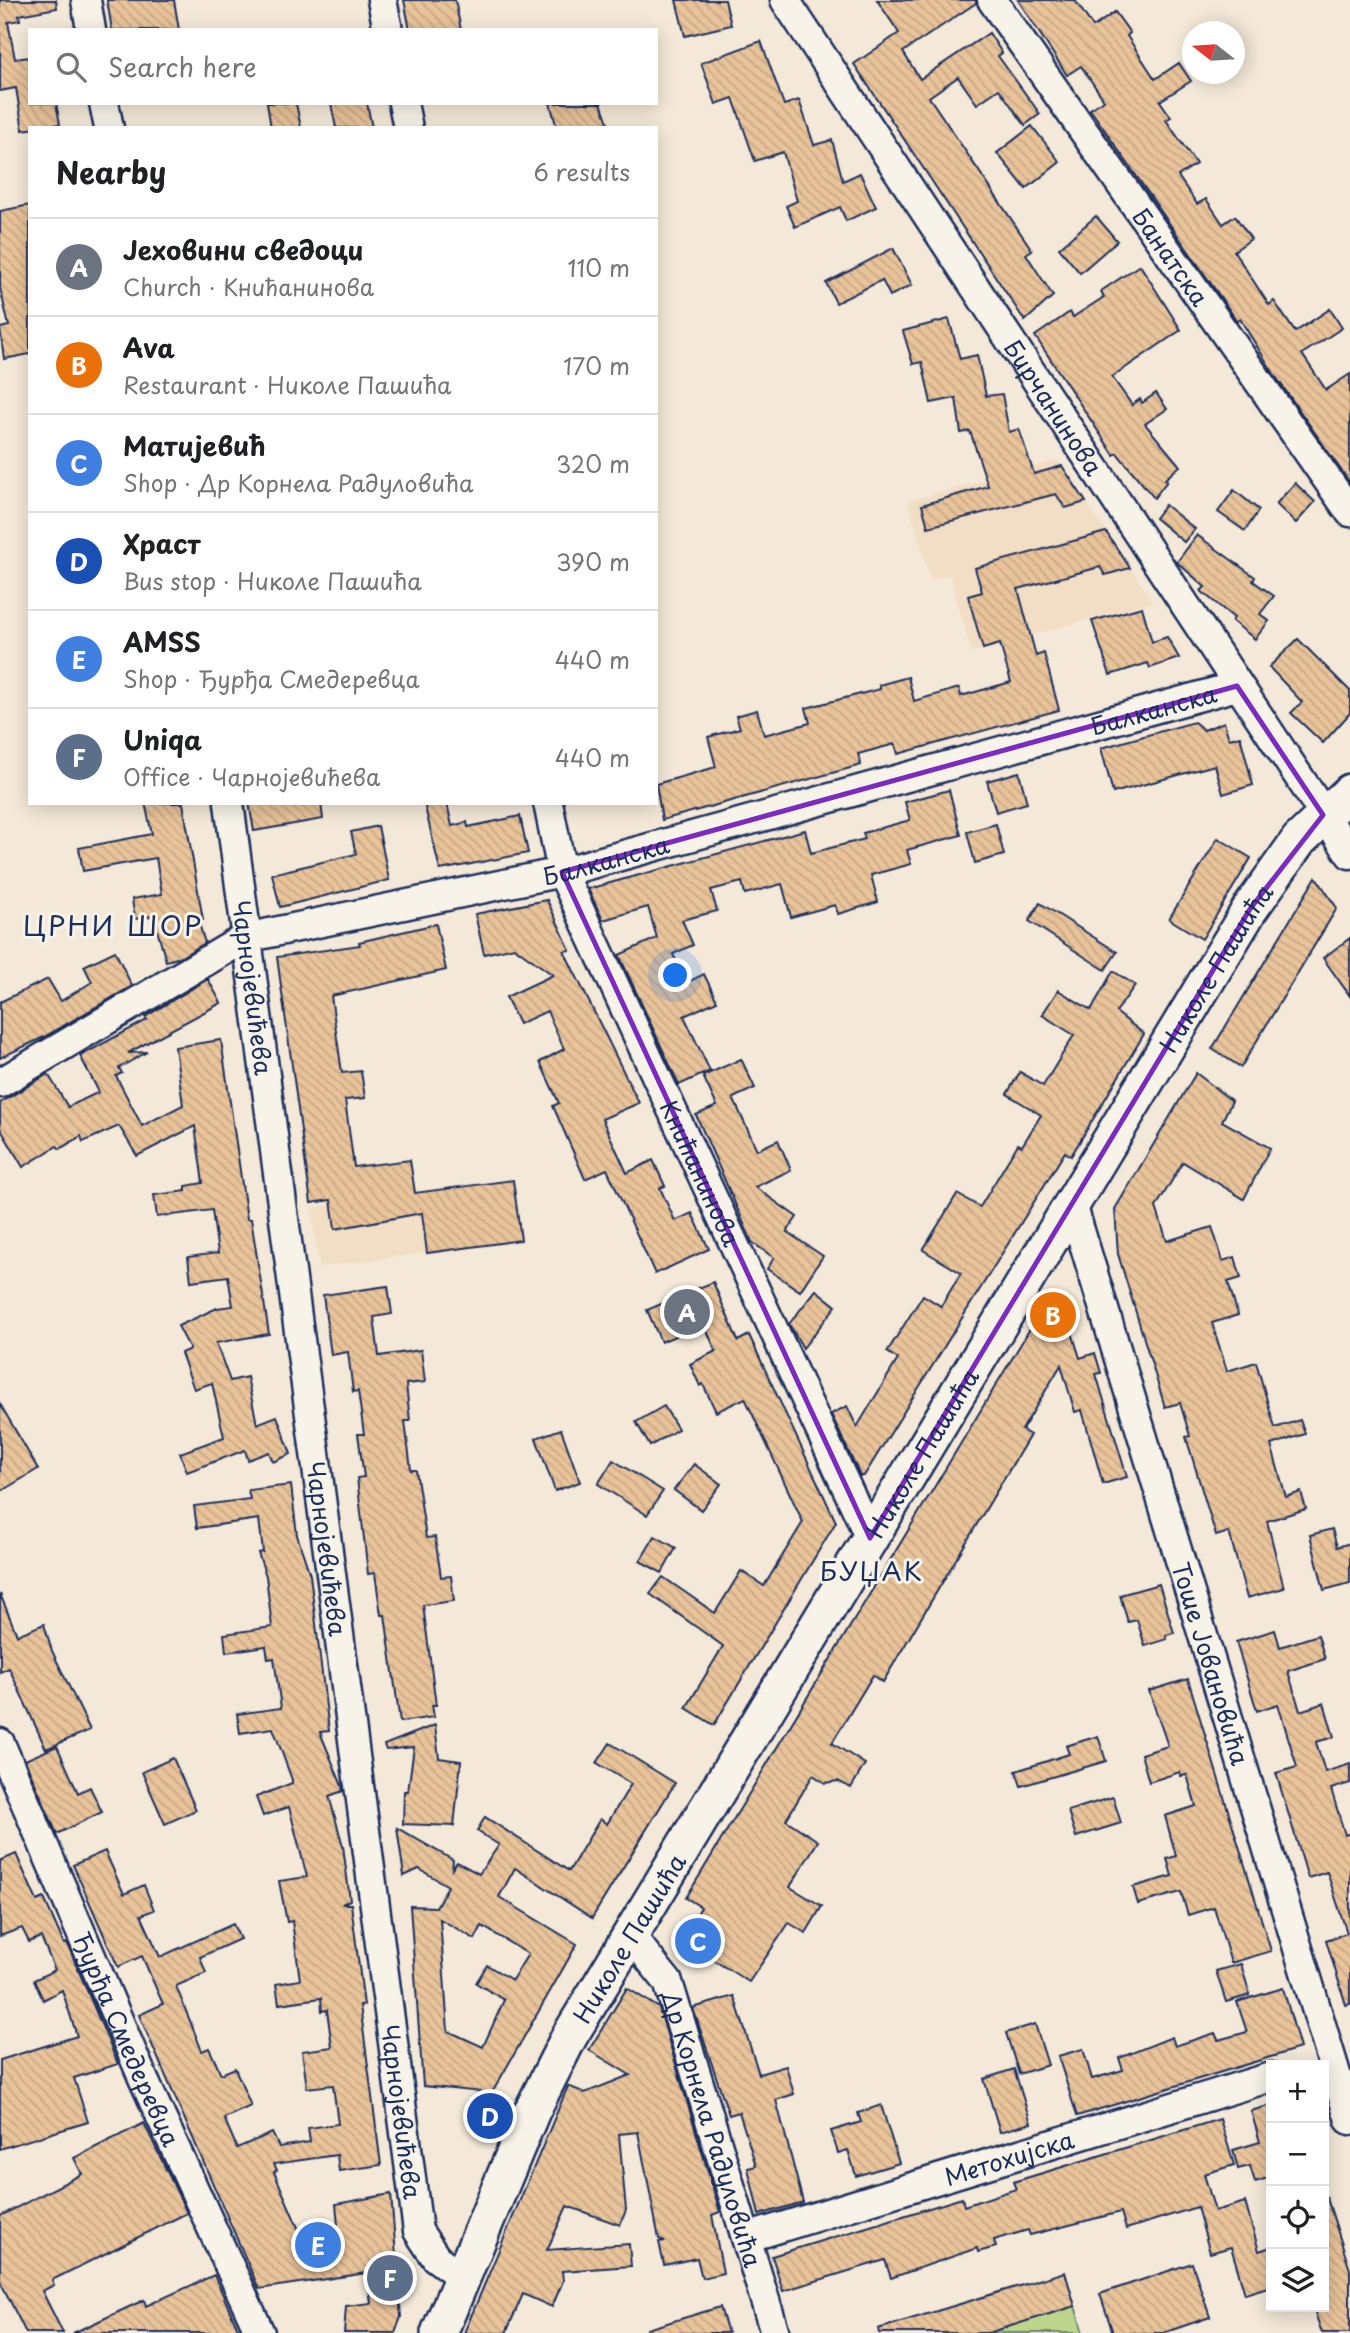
<!DOCTYPE html>
<html lang="en">
<head>
<meta charset="utf-8">
<style>
	:root { --surface:#fff; --page:#f6f6f6; --text:#202124; --muted:#757577; --line:#e0e0e0; --accent:#1b2f5e }
	body { margin:0; font-family:"Playpen Sans",sans-serif; background:var(--page); color:var(--text) }
	.controls { position:absolute; right:21px; bottom:21px; display:grid; overflow:hidden; border-radius:0px; box-shadow:0 4px 18px #0003 }
	.controls button { width:63px; height:63px; display:grid; place-items:center; padding:0; border:0; border-bottom:2px solid var(--line); background:var(--surface); color:var(--text); font:35px sans-serif }
	.compass { position:absolute; left:1182px; top:21px; width:63px; height:63px; border-radius:50%; background:var(--surface); box-shadow:0 4px 18px #0003; rotate:287deg }
	.you { position:absolute; left:676px; top:976px; width:24px; height:24px; margin:-18px; border:5px solid #fff; border-radius:50%; background:#1a73e8; box-shadow:0 0 0 10px #1a73e833 }
	.badge { display:grid; place-items:center; width:46px; height:46px; border-radius:50%; background:var(--accent); color:#fff; font-size:23px; font-weight:700 }
	.pin { position:absolute; translate:-50% -50%; border:4px solid #fff; box-shadow:0 2px 7px #0006 }
	.list { margin:0; padding:0; list-style:none }
	h2 { display:flex; justify-content:space-between; align-items:center; height:91px; margin:0; padding:0 28px; font-size:30px }
	h2 small { font-size:23px; font-weight:400; color:var(--muted) }
	.list li { display:grid; grid-template-columns:46px 1fr auto; gap:21px; align-items:center; box-sizing:border-box; height:98px; padding:0 28px; border-top:2px solid var(--line) }
	.list b { display:block; font-size:26px; white-space:nowrap }
	.list p { margin:0; font-size:23px; white-space:nowrap; color:var(--muted) }
	.list em { font-size:23px; font-style:normal; color:var(--muted) }
	.icon { flex:none; width:38px; height:38px; fill:none; stroke:currentColor; stroke-width:2; stroke-linecap:round; stroke-linejoin:round }
	.map { position:relative; flex:none; width:1350px; height:2333px; overflow:hidden }
	.search { position:absolute; background:var(--surface); box-shadow:0 4px 18px #0003; left:28px; top:28px; width:630px; height:77px; display:flex; align-items:center; gap:18px; box-sizing:border-box; padding:0 24px; border-radius:0px; color:var(--muted); font-size:26px }
	.panel { position:absolute; background:var(--surface); box-shadow:0 4px 18px #0003; left:28px; top:126px; width:630px; height:679px; border-radius:0px }
	.map>svg:first-child { display:block }
</style>
</head>
<body>
<div class="map">
<svg width="1350" height="2333" viewBox="0 0 1350 2333">
	<defs>
		<pattern id="building-back-hatch" width="6" height="6" patternUnits="userSpaceOnUse" patternTransform="scale(1.75)"><rect width="6" height="6" fill="#e9c399"/><path d="M-1 5l2 2M0 0l6 6M5-1l2 2" fill="none" stroke="#c7a886"/></pattern>
	</defs>
	<rect width="100%" height="100%" fill="#f4e9d8"/>
	<filter id="ink" filterUnits="userSpaceOnUse"><feTurbulence type="fractalNoise" baseFrequency=".0143" numOctaves="2"/><feDisplacementMap in="SourceGraphic" scale="14" xChannelSelector="R" yChannelSelector="G"/><feConvolveMatrix kernelMatrix="1 2 1 2 8 2 1 2 1" color-interpolation-filters="sRGB"/></filter>
	<g filter="url(#ink)">
		<g fill="#f1dec5">
			<path d="M1058,460L1153,602L971,652L950,575L930,580L908,501Z"/>
			<path d="M513,1180L521,1240L319,1267L311,1208Z"/>
		</g>
		<path fill="#bdd68c" stroke="#6c8275" stroke-width="2" d="M1075,2306L1083,2333H988Z"/>
		<g fill="url(#building-back-hatch)" stroke="#1b2f5e" stroke-width="2" fill-rule="evenodd">
			<path d="M0,0H56L57,8L19,15L20,20L8,22L15,59L30,57V103H56L60,124L23,130L16,88L0,91Z"/>
			<path d="M107,0H174L179,30H112Z"/>
			<path d="M404,0H455L461,30H410Z"/>
			<path d="M676,0H725L731,25L685,36Z"/>
			<path d="M877,0H976V3L903,52L920,79L989,33L1002,53L998,56L1040,114L1025,125L999,89L977,104L958,77L929,97L1032,250L1026,254L1053,296L1025,321L854,64L899,33Z"/>
			<path d="M1018,0H1075L1093,27L1115,12L1130,33L1127,36L1155,79L1179,63L1191,81L1160,101L1171,117L1166,120L1196,164L1178,176L1197,204L1206,199L1223,224L1235,216L1251,239L1234,251L1269,305L1274,301L1295,332L1330,309L1342,328L1302,354L1326,390L1350,374V483L1274,374L1240,319L1237,321L1090,109L1104,100L1081,66L1067,75Z"/>
			<path d="M761,41L784,105L799,100L814,145L832,140L843,181L860,173L876,207L846,221L840,207L795,227L786,206L797,201L783,152L755,161L733,98L716,104L701,63Z"/>
			<path d="M267,103H296L301,128H271Z"/>
			<path d="M331,103H367L372,128H336Z"/>
			<path d="M550,103H601L610,128H557Z"/>
			<path d="M1032,126L1060,162L1026,189L997,153Z"/>
			<path d="M30,205V354L4,359L0,328L9,326L0,288V211Z"/>
			<path d="M1096,216L1117,241L1080,273L1059,248Z"/>
			<path d="M893,248L912,285L890,296L882,280L836,303L826,283Z"/>
			<path d="M1140,265L1181,330L1112,377L1132,405L1140,399L1142,403L1156,393L1167,409L1145,424L1180,466L1165,479L1167,481L1154,498L1117,453L1114,455L1035,336L1070,312L1073,317L1104,297L1101,291Z"/>
			<path d="M949,319L960,359L977,355L986,396L1002,394L1009,432L1019,429L1034,474L1062,466L1086,502L1065,508L1056,494L928,527L922,505L988,486L970,431L961,433L956,398L931,403L922,362L913,364L903,331Z"/>
			<path d="M1295,483L1315,502L1296,523L1276,504Z"/>
			<path d="M1234,490L1259,510L1245,531L1218,512Z"/>
			<path d="M1165,505L1195,529L1184,542L1155,518Z"/>
			<path d="M1106,532L1130,568L1105,575L1100,567L1018,589L1036,656L1044,653L1059,710L898,754L895,744L858,754L861,765L662,820L656,784L716,767L708,737L740,728L736,716L757,710L764,735L810,723L806,708L880,689L879,685L908,677L914,701L959,688L961,696L1011,682L1000,644L983,649L968,596L982,592L975,568Z"/>
			<path d="M1197,535L1255,577L1253,581L1274,596L1260,614L1269,621L1255,639L1232,621L1234,618L1201,591L1205,587L1177,562Z"/>
			<path d="M1142,607L1152,642L1167,637L1179,658L1150,668L1148,663L1110,675L1092,621Z"/>
			<path d="M1298,639L1350,691V713L1323,743L1291,713L1302,702L1269,667Z"/>
			<path d="M1194,722L1204,730L1224,722L1229,739L1240,736L1253,785L1223,794L1215,765L1113,793L1101,748Z"/>
			<path d="M1019,772L1027,803L996,812L987,781Z"/>
			<path d="M949,790L961,835L907,850L911,864L871,875L878,902L838,914L835,905L791,917L782,884L745,894L742,882L711,890L717,911L682,920L693,945L673,954L686,983L704,974L717,1001L684,1016L710,1071L679,1085L619,955L657,938L648,907L603,920L588,889L805,830L811,853L865,839L863,833L910,820L905,802Z"/>
			<path d="M145,803H183L203,920H198L205,943L181,957L166,961L153,916L135,919L132,899L162,894L156,858L83,871L79,848L152,834Z"/>
			<path d="M249,803H321L323,819L254,831Z"/>
			<path d="M424,803H447L452,826L467,822L468,827L520,816L528,853L440,870Z"/>
			<path d="M996,824L1004,855L975,863L967,832Z"/>
			<path d="M378,826L389,880L280,907L272,874L356,854L351,832Z"/>
			<path d="M1218,838L1251,858L1202,939L1169,919Z"/>
			<path d="M1316,877L1337,908L1241,1067L1212,1049Z"/>
			<path d="M547,900L570,950L564,951L639,1103L602,1119L627,1173L653,1160L665,1186L660,1188L675,1221L692,1213L709,1249L655,1274L607,1169L585,1179L553,1106L559,1103L540,1062L564,1049L547,1011L519,1024L506,997L553,975L514,947L484,954L475,914Z"/>
			<path d="M1040,903L1117,952L1105,970L1029,921Z"/>
			<path d="M436,924L446,970L331,996L342,1073L361,1071L365,1098L345,1100L354,1167L410,1160L415,1193L513,1180L521,1240L427,1253L422,1213L335,1229L331,1200L311,1203L277,957L360,945L359,942Z"/>
			<path d="M1350,938V996L1323,958Z"/>
			<path d="M115,951L132,986L44,1037L0,1058V1002L48,979L61,1001L92,982L84,966Z"/>
			<path d="M1113,971L1135,985L1116,1012L1144,1034L1071,1156L1065,1152L864,1476H860L831,1414L847,1406L857,1427L898,1359L887,1352L923,1295L941,1306L961,1273L923,1250L957,1194L980,1207L1018,1144L1022,1146L1041,1115L1007,1094L1020,1072L1043,1086L1074,1035L1042,1015L1058,990L1091,1010Z"/>
			<path d="M208,979L221,1003L128,1053L147,1052L119,1068L122,1073L116,1076L142,1126L183,1105L175,1047L221,1040L247,1219H251L269,1334L216,1343L230,1381L247,1377L257,1424L277,1416L291,1454L273,1462L269,1452L248,1460L245,1450L187,1472L180,1453L224,1437L212,1383L194,1389L181,1353L190,1349L178,1326L217,1308L233,1306L228,1276L191,1281L188,1257L218,1253L212,1210L157,1217L154,1195L186,1191V1186L203,1183L195,1126L137,1156L119,1126L83,1142L81,1136L60,1149L57,1146L23,1167L0,1128V1103L48,1074L68,1107L99,1092L80,1056L147,1020L145,1017Z"/>
			<path d="M741,1059L755,1088L733,1098L757,1150L778,1140L791,1170L755,1187L797,1217L787,1232L823,1256L800,1291L767,1269L774,1258L752,1242L696,1115L717,1106L703,1076Z"/>
			<path d="M1196,1073L1232,1101L1222,1121L1270,1148L1244,1199L1183,1162L1156,1207L1167,1241L1212,1227L1223,1261L1235,1257L1241,1278L1228,1282L1238,1315L1212,1323L1227,1371L1256,1362L1275,1428L1300,1420L1305,1434L1271,1445L1286,1497L1301,1492L1306,1509L1267,1521L1284,1588L1247,1598L1229,1532L1216,1536L1186,1437L1190,1436L1180,1403L1165,1407L1118,1254L1115,1209Z"/>
			<path d="M713,1282L738,1341L749,1335L836,1522L714,1725L686,1708L723,1646L650,1594L663,1577L715,1613L741,1571L764,1586L803,1522L745,1398L716,1412L703,1384L700,1386L690,1364L716,1351L704,1324L661,1342L647,1310Z"/>
			<path d="M388,1286L392,1314L374,1317L379,1356L421,1350L425,1382L406,1384L410,1421H405L411,1470H416L426,1538L435,1537L441,1577L451,1576L454,1601L423,1605L436,1705H432L434,1717L400,1722L385,1615H381L375,1573L368,1574L365,1547L357,1478L364,1477L358,1434H364L358,1391L353,1392L348,1352L331,1355L323,1295Z"/>
			<path d="M816,1290L836,1306L803,1348L789,1324Z"/>
			<path d="M1051,1294L1061,1297L1080,1358L1095,1353L1101,1373L1096,1374L1127,1477L1103,1484L1082,1410L1075,1412L1061,1365L1022,1430L1030,1435L883,1682L873,1675L832,1743L865,1764L851,1788L838,1781L825,1783L813,1775L786,1820L818,1841L790,1887L822,1906L806,1933L789,1923L749,1982L702,1953L698,1959L683,1945L685,1935L701,1907L686,1898Z"/>
			<path d="M0,1404L38,1469L0,1492Z"/>
			<path d="M664,1406L678,1429L650,1446L636,1422Z"/>
			<path d="M561,1429L580,1482L555,1491L536,1438Z"/>
			<path d="M613,1460L663,1491L647,1515L598,1484Z"/>
			<path d="M694,1464L721,1484L701,1510L674,1490Z"/>
			<path d="M291,1485L297,1535L310,1575L329,1731L320,1732L342,1786L343,1791L329,1796L343,1846L350,1900L342,1904H351L364,2005H360L381,2165L339,2171L337,2155L274,2164L277,2170L274,2172L299,2230L338,2225L336,2204L391,2194L401,2317L395,2333H344L346,2306L371,2303L367,2273L259,2289L139,2015L163,2004L142,1956L118,1967L73,1865L105,1851L124,1894L144,1885L154,1910L141,1915L160,1957L233,1924L240,1939L200,1957L206,1973L176,1986L202,2051L209,2048L221,2074L235,2068L251,2106L224,2118L237,2148L272,2133L279,2147L310,2142L308,2128L338,2124L333,2085L307,2088L302,2051L332,2047L327,2010L322,2011L321,1998L279,2004L276,1984L300,1980L292,1921L287,1922L279,1881L307,1877L289,1807L263,1816L256,1797L292,1783V1780L273,1728L240,1733L237,1714L281,1708L274,1658L268,1659L266,1646L226,1652L224,1634L272,1627L266,1576L258,1553L263,1552L259,1519L197,1528L194,1506L250,1499L248,1490Z"/>
			<path d="M1332,1529L1337,1547L1350,1543V1583L1324,1590L1310,1535Z"/>
			<path d="M655,1536L676,1548L662,1573L640,1561Z"/>
			<path d="M1159,1584L1174,1633L1166,1635L1167,1639L1145,1646L1137,1620L1128,1622L1120,1595Z"/>
			<path d="M0,1594L17,1635L44,1624L52,1651L90,1730L46,1749L9,1668L0,1672Z"/>
			<path d="M1275,1630L1280,1647L1318,1635L1325,1659L1288,1671L1300,1711L1324,1703L1334,1737L1316,1742L1325,1772L1350,1764V1783L1331,1789L1345,1835L1350,1833V2004L1346,2005L1326,1940L1347,1933L1327,1872L1308,1878L1276,1773L1297,1767L1278,1704L1257,1711L1236,1642Z"/>
			<path d="M1188,1679L1271,1951L1231,1963L1214,1907L1188,1915L1181,1892L1138,1904L1133,1887L1172,1876L1167,1859L1176,1856L1165,1816L1196,1806L1187,1775L1181,1776L1180,1772L1149,1782L1141,1754L1168,1746L1149,1691Z"/>
			<path d="M435,1725L439,1758L461,1761L454,1826L403,1824L404,1791H408L414,1747L386,1750L384,1745Z"/>
			<path d="M1098,1736L1106,1761L1021,1786L1016,1771L1069,1754L1066,1746Z"/>
			<path d="M610,1743L675,1783L592,1918L515,1868L499,1897L577,1944L492,2093L423,2086L410,1906L436,1907L448,1886L419,1869L404,1876L397,1828L453,1860L452,1869L457,1862L479,1874L499,1845L477,1831L485,1817L569,1871L600,1819L607,1824L631,1784L597,1763ZM440,1919L475,1939L482,1926L528,1954L512,1980L487,1965L476,1983L504,2000L483,2047L448,2031Z"/>
			<path d="M57,1746L78,1793L90,1787L102,1812L57,1834L25,1760Z"/>
			<path d="M173,1758L196,1810L165,1824L142,1772Z"/>
			<path d="M1113,1797L1121,1823L1076,1837L1068,1811Z"/>
			<path d="M16,1854L37,1901L44,1898L64,1944L67,1943L118,2064L74,2078L88,2122L0,2149V2060L77,2036L62,1990L43,2000L34,1980L55,1970L41,1937L29,1942L22,1928L0,1936V1861Z"/>
			<path d="M1241,1964L1250,1995L1226,2002L1216,1971Z"/>
			<path d="M627,1988L659,2008L720,2212L712,2215L723,2273L702,2278L697,2258L664,2265L659,2242L665,2241L659,2239L638,2132L619,2134L626,2210L620,2225L567,2206L547,2250L629,2244L631,2266L562,2271L563,2281L552,2307L523,2294L506,2333H464L568,2086L585,2093L630,2075L589,2050Z"/>
			<path d="M1283,1988L1300,2048L1077,2116L1058,2056L1083,2049L1092,2079L1123,2070L1119,2058L1172,2037L1175,2046L1215,2033L1218,2040L1247,2032L1237,2002Z"/>
			<path d="M734,1996L759,2074L786,2066L794,2094L776,2100L803,2202L759,2215L748,2168L756,2166L739,2112L729,2115L693,2008Z"/>
			<path d="M1035,2024L1048,2065L1019,2074L1006,2033Z"/>
			<path d="M1014,2069L1031,2123L1000,2132L984,2079Z"/>
			<path d="M881,2105L899,2163L856,2176L848,2150L838,2153L831,2131L861,2122L858,2113Z"/>
			<path d="M1271,2105V2177L1255,2182L1250,2166L1238,2169L1233,2150L1260,2142L1251,2111Z"/>
			<path d="M1220,2119L1234,2165L1204,2174L1215,2211L1245,2202L1259,2251L1271,2247V2286L1245,2294L1231,2247L1210,2253L1197,2207L1126,2229L1121,2212L1030,2235L1028,2230L994,2240L996,2247L978,2252L977,2248L891,2278L885,2260L783,2291L772,2256L962,2198L964,2206L1016,2189L1013,2182Z"/>
			<path d="M144,2123L187,2213L52,2280L54,2285L42,2291L63,2333H26L0,2281V2216L82,2174L74,2158Z"/>
			<path d="M1327,2198L1350,2270V2333H1322L1313,2307H1324V2199Z"/>
			<path d="M1192,2263L1210,2317L1163,2333H1113L1100,2294Z"/>
			<path d="M1065,2272L1075,2306L988,2333H879L878,2329Z"/>
			<path d="M214,2275L240,2333H73L144,2300L146,2306Z"/>
			<path d="M720,2307L728,2333H647V2329Z"/>
		</g>
		<g fill="none" stroke-linecap="round" stroke-linejoin="round">
			<defs>
				<g id="minor">
					<path d="M86,0L91,30"/>
					<path d="M382,0L388,30"/>
					<path id="s1" d="M785,0L1350,854"/>
					<path id="s2" d="M992,0L1350,512"/>
					<path d="M104,103L109,128"/>
					<path d="M403,103L408,128"/>
					<path id="s3" d="M229,803L418,2231L436,2258L462,2277"/>
					<path id="s4" d="M548,803L562,872L870,1538"/>
					<path id="s5" d="M0,1083L245,938L562,872L1237,686"/>
					<path id="s6" d="M1072,1204L1350,2120"/>
					<path id="s7" d="M0,1743L143,2078L260,2333"/>
					<path id="s8" d="M630,1935L668,1982L775,2333"/>
					<path id="s9" d="M746,2238L1271,2077"/>
				</g>
				<g id="major">
					<path id="s10" d="M439,2333L532,2111L569,2037L1250,909L1299,840L1350,792"/>
				</g>
			</defs>
			<use href="#minor" stroke="#1b2f5e" stroke-width="33"/>
			<use href="#major" stroke="#1b2f5e" stroke-width="40"/>
			<use href="#minor" stroke="#f7f3e8" stroke-width="28"/>
			<use href="#major" stroke="#f7f3e8" stroke-width="35"/>
		</g>
	</g>
	<path fill="none" stroke="#7b2cbf" stroke-width="5" stroke-linejoin="round" d="M1237,686L1323,815L1250,909L870,1538L562,872Z"/>
	<g text-anchor="middle" dominant-baseline="central" stroke-width="6" stroke-linejoin="round" paint-order="stroke">
		<g font-size="24" fill="#1b2f5e" stroke="#f7f3e8">
			<text stroke="none"><textPath href="#s2" startOffset="313">Банатска</textPath></text>
			<text stroke="none"><textPath href="#s1" startOffset="488">Бирчанинова</textPath></text>
			<text stroke="none"><textPath href="#s5" startOffset="1222">Балканска</textPath></text>
			<text stroke="none"><textPath href="#s5" startOffset="654">Балканска</textPath></text>
			<text stroke="none"><textPath href="#s10" startOffset="1573">Николе Пашића</textPath></text>
			<text stroke="none"><textPath href="#s3" startOffset="186">Чарнојевићева</textPath></text>
			<text stroke="none"><textPath href="#s4" startOffset="402">Книћанинова</textPath></text>
			<text stroke="none"><textPath href="#s10" startOffset="1006">Николе Пашића</textPath></text>
			<text stroke="none"><textPath href="#s3" startOffset="752">Чарнојевићева</textPath></text>
			<text stroke="none"><textPath href="#s6" startOffset="480">Тоше Јовановића</textPath></text>
			<text stroke="none"><textPath href="#s10" startOffset="439">Николе Пашића</textPath></text>
			<text stroke="none"><textPath href="#s7" startOffset="322">Ђурђа Смедеревца</textPath></text>
			<text stroke="none"><textPath href="#s3" startOffset="1320">Чарнојевићева</textPath></text>
			<text stroke="none"><textPath href="#s8" startOffset="214">Др Корнела Радуловића</textPath></text>
			<text stroke="none"><textPath href="#s9" startOffset="275">Метохијска</textPath></text>
		</g>
		<g font-size="26" letter-spacing="2" fill="#1b2f5e" stroke="#f7f3e8">
			<text x="872" y="1570">БУЏАК</text>
		</g>
		<g font-size="28" letter-spacing="2" fill="#1b2f5e" stroke="#f7f3e8">
			<text x="113" y="924">ЦРНИ ШОР</text>
		</g>
	</g>
</svg>
<div class="controls">
<button>+</button>
<button>−</button>
<button><svg class="icon" aria-label="locate" viewBox="0 0 24 24"><circle cx="12" cy="12" r="6"/><path d="M12 2v4M12 18v4M2 12h4M18 12h4"/></svg></button>
<button><svg class="icon" aria-label="layers" viewBox="0 0 24 24"><path d="M12 4l9 5-9 5-9-5zM3 14l9 5 9-5"/></svg></button>
</div>
<svg class="compass" viewBox="-18 -18 36 36"><path d="M0-13l5 13h-10z" fill="#e53935"/><path d="M0 13l5-13h-10z" fill="#757577"/></svg>
<div class="you"></div>
<div class="pin badge" style="left:687px;top:1312px;background:#6b7280">A</div>
<div class="pin badge" style="left:1053px;top:1315px;background:#e8710a">B</div>
<div class="pin badge" style="left:698px;top:1941px;background:#3f7fe0">C</div>
<div class="pin badge" style="left:490px;top:2116px;background:#1a4fb4">D</div>
<div class="pin badge" style="left:318px;top:2245px;background:#3f7fe0">E</div>
<div class="pin badge" style="left:390px;top:2278px;background:#5c6f8a">F</div>
<div class="search"><svg class="icon" aria-label="search" viewBox="0 0 24 24"><circle cx="10" cy="10" r="6"/><path d="M15 15l6 6"/></svg>Search here</div>
<section class="panel">
<h2>Nearby<small>6 results</small></h2>
<ul class="list">
<li><span class="badge" style="background:#6b7280">A</span><div><b>Јеховини сведоци</b><p>Church · Книћанинова</p></div><em>110 m</em></li>
<li><span class="badge" style="background:#e8710a">B</span><div><b>Ava</b><p>Restaurant · Николе Пашића</p></div><em>170 m</em></li>
<li><span class="badge" style="background:#3f7fe0">C</span><div><b>Матијевић</b><p>Shop · Др Корнела Радуловића</p></div><em>320 m</em></li>
<li><span class="badge" style="background:#1a4fb4">D</span><div><b>Храст</b><p>Bus stop · Николе Пашића</p></div><em>390 m</em></li>
<li><span class="badge" style="background:#3f7fe0">E</span><div><b>AMSS</b><p>Shop · Ђурђа Смедеревца</p></div><em>440 m</em></li>
<li><span class="badge" style="background:#5c6f8a">F</span><div><b>Uniqa</b><p>Office · Чарнојевићева</p></div><em>440 m</em></li>
</ul>
</section>
</div>
</body>
</html>
